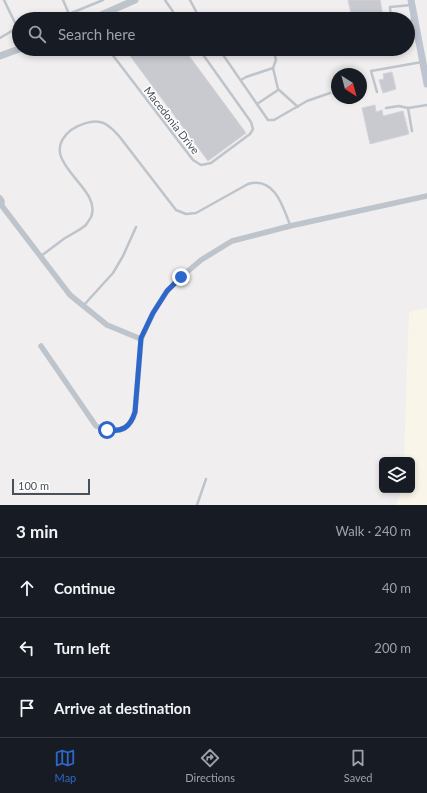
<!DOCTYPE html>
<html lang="en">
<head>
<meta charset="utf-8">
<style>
	:root { --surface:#171b24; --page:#20242c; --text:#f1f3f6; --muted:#9ea1a6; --line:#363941; --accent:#2e67ca }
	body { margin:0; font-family:Lato,sans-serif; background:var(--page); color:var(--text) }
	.controls { position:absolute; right:12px; bottom:12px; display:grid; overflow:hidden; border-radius:6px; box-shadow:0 2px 6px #0003 }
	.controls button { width:36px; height:36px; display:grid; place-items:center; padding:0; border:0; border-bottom:1px solid var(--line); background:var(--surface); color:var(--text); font:20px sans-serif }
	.compass { position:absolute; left:331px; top:68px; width:36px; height:36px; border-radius:50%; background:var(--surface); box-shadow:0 2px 6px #0003; rotate:144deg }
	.scale { position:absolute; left:12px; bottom:10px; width:78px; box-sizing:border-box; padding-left:4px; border:2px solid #485059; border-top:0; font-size:11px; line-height:14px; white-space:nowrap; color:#485059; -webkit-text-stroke:3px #fff; paint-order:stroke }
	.stop { position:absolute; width:12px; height:12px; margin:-9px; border:3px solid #2e67ca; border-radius:50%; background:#fff }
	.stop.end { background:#2e67ca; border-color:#fff; box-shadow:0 1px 4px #0008 }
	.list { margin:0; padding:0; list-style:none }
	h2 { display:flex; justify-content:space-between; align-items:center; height:52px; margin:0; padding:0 16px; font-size:17px }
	h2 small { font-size:13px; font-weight:400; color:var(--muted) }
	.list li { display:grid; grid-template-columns:26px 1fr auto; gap:12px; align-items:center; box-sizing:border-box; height:60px; padding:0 16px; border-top:1px solid var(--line) }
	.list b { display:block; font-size:15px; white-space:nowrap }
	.list em { font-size:13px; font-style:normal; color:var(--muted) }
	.icon { flex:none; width:22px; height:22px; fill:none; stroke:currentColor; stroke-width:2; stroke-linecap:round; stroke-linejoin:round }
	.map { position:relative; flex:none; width:427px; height:505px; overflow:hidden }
	.search { position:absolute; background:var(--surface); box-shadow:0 2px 6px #0003; left:12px; right:12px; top:12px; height:44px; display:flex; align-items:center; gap:10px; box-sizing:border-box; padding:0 14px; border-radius:22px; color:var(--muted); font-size:15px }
	.sheet { height:232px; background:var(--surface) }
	nav { display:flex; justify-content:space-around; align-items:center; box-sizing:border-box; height:56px; border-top:1px solid var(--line); background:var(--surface); font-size:11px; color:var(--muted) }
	nav a { display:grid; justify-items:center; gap:2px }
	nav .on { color:var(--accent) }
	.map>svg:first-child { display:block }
</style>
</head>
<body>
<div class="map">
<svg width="427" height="505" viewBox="0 0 427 505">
	<rect width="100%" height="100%" fill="#f0eeee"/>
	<path fill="#f9f6e9" d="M427,308V505H396L402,490H412V460H404L409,312Z"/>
	<g fill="#c9cad0" stroke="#d3d4d9">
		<path d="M348,0H380L383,15L365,19H352Z"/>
		<path d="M125,49H184L246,133L208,161Z"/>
		<path d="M392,72L396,89L383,93L379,80L384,79L383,74Z"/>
		<path d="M375,105L376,112L382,110L383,116L403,111L409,134L370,144L362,108Z"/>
	</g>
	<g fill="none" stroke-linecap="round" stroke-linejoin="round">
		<g stroke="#bec4cb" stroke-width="2.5">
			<path d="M4,0L19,31"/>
			<path d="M63,0L69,14"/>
			<path d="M165,0L178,19"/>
			<path d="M190,0L200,19"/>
			<path d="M71,19L69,14L103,0"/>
			<path d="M391,19L390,7L411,5"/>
			<path d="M408,21L414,20"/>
			<path d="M0,38L17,28"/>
			<path d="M108,49L193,160L201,165L211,163L250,134L253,129L251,122L199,49"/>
			<path d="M219,49L268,120H274L307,101L330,93"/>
			<path d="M273,68L278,89L298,107"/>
			<path d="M241,80L246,77L273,68L276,60L274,52"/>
			<path d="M377,92L371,71L422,62"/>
			<path d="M257,104L278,90"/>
			<path d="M386,108L399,106L408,108"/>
			<path d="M412,131L408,108L427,105"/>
			<path d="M41,256C49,250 57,244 65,238C72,234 80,230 86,225C87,223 90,219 91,217C104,187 33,161 71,130C78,125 91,120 100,122C108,123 114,131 119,136L176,210L186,214L196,213L248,184C274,176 283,206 290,225"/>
			<path d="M83,306L113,273L123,256L136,227"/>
			<path d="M197,505L206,479"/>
		</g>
		<g stroke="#bec4cb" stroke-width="5.5">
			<path d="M0,198L2,201V206L70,295L107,325L141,339L135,412C129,434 114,433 96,426L41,346"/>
			<path d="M141,339L153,313L167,291L181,277L201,260L232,241L290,226L427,196"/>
		</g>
		<g stroke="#bec4cb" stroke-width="7">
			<path d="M92,19L135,0"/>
			<path d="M0,56L19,49"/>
		</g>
		<path stroke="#bec5d0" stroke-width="7" d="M411,0L427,84"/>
	</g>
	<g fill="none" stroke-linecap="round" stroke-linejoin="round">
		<path stroke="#2e67ca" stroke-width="5" d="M107,430C122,432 130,428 135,412L141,338L153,313L167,291L181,277"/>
	</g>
	<g text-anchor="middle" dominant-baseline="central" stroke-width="3" stroke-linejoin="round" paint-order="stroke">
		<g font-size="11" fill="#485059" stroke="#fff">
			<text transform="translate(172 120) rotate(52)">Macedonia Drive</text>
		</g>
	</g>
</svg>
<div class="controls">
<button><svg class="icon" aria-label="layers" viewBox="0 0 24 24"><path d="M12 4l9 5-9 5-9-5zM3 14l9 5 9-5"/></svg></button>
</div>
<svg class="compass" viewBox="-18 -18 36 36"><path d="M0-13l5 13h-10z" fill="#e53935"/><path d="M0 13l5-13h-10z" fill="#9ea1a6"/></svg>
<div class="scale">100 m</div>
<div class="stop" style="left:107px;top:430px"></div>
<div class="stop end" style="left:181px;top:277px"></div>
<div class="search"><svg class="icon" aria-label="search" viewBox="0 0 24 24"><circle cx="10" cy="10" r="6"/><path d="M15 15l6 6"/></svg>Search here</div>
</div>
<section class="sheet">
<h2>3 min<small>Walk · 240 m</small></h2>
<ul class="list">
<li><svg class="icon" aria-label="ahead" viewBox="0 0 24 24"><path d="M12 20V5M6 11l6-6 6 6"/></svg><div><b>Continue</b></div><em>40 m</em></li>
<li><svg class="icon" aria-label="left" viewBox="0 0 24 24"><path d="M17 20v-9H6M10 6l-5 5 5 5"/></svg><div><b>Turn left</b></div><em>200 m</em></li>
<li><svg class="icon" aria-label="arrive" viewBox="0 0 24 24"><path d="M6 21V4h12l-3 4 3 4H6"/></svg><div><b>Arrive at destination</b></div></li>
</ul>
</section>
<nav>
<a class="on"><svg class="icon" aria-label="map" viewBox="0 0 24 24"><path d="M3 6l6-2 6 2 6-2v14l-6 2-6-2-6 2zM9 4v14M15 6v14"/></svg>Map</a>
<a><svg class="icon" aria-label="directions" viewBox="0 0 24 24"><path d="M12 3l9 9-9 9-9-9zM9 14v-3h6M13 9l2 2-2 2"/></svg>Directions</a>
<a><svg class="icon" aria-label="saved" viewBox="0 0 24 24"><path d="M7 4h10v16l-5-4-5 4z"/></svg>Saved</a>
</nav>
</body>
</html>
